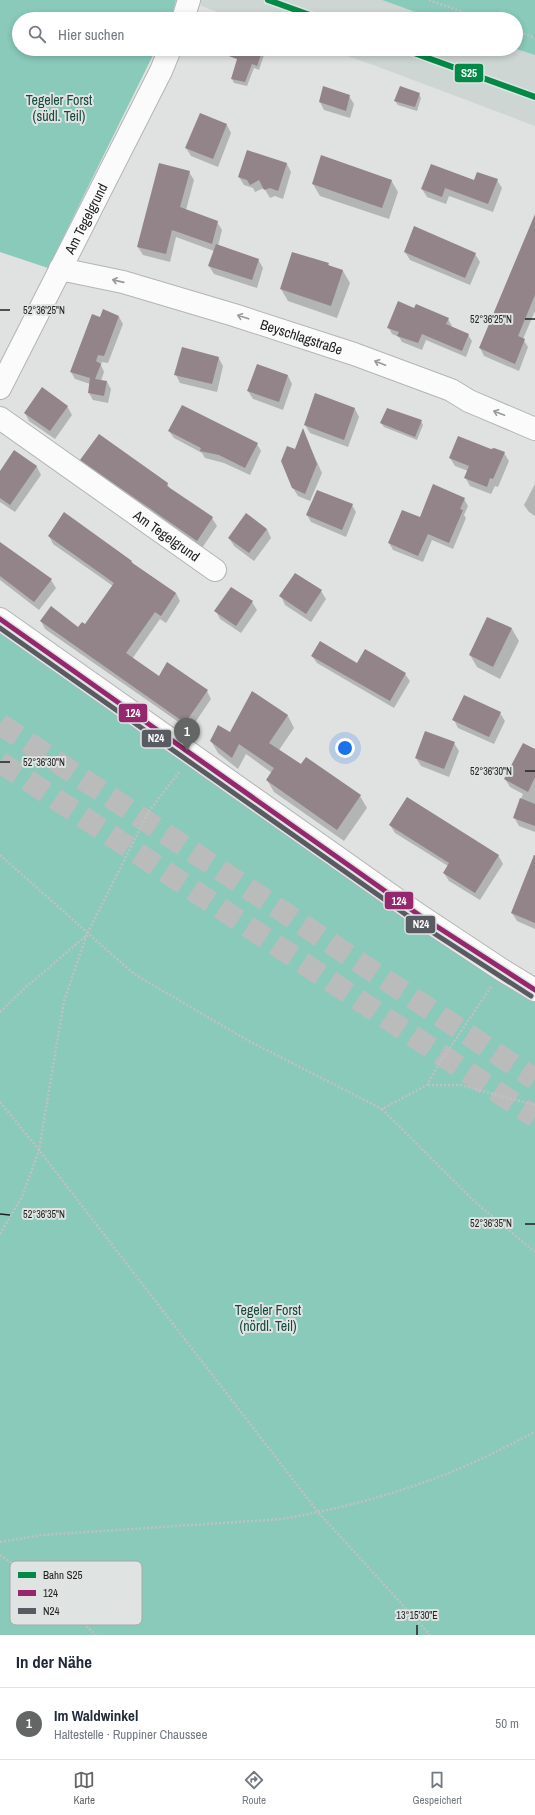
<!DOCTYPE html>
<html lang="de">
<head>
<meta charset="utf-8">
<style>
	:root { --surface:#fff; --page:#f2f2f3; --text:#1f2937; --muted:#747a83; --line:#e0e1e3; --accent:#646565 }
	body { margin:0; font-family:"Archivo Narrow",sans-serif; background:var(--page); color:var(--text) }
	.you { position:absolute; left:345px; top:748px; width:14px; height:14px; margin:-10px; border:3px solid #fff; border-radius:50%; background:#1a73e8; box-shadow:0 0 0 6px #1a73e833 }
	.badge { display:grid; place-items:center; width:26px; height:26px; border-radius:50%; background:var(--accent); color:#fff; font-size:13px; font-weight:700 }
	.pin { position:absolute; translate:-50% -33px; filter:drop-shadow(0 1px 2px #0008) }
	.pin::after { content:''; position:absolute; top:21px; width:14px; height:12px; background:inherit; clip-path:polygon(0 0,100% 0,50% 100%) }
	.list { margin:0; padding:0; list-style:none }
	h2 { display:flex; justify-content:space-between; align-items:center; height:52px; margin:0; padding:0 16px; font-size:17px }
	h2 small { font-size:13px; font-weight:400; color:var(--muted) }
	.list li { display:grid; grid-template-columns:26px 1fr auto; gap:12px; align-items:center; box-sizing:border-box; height:72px; padding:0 16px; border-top:1px solid var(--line) }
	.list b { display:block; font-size:15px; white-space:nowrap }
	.list p { margin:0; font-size:13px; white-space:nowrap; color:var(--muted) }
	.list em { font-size:13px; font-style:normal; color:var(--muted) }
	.icon { flex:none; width:22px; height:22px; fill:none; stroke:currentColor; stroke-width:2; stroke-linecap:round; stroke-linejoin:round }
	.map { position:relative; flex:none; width:535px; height:1635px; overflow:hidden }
	.search { position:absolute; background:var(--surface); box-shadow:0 2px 6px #0003; left:12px; right:12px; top:12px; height:44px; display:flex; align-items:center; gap:10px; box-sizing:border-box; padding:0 14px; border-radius:22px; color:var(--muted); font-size:15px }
	.sheet { height:124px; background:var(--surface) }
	nav { display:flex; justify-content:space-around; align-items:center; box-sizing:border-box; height:56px; border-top:1px solid var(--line); background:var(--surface); font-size:11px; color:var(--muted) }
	nav a { display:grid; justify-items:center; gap:2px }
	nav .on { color:var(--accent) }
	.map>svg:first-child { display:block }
</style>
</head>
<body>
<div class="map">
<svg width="535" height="1635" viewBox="0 0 535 1635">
	<rect width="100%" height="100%" fill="#e0e2e1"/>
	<g fill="#ced6d3">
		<path d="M200,0H382L435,19H238L201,6Z"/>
		<path d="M327,49H516L535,55V126L376,66Z"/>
	</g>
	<g fill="#89caba">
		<path d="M0,0H176L171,19H19V49H156L48,268L0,252Z"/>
		<path d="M382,0H535V55L516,49V19H435Z"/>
		<path d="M0,629L479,966L535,1001V1635H0Z"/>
	</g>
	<g fill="#0003">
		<path d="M241,49H260L264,55L259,70L254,68L247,86L234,83L232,79Z"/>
		<path d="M419,94L421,98L417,111L398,105L395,101Z"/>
		<path d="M349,96L354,104L350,118L324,110L320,102Z"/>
		<path d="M227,125L231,133L218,167L191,156L186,148Z"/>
		<path d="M247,151L287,164L291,172L283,199L275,196L270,198L264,188L255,192L253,188L244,185L239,177Z"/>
		<path d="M189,172L194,180L186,210L217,222L222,230L218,246L258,259L263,268L257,288L214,274L209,266L214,251L176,237L170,262L143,255L138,247Z"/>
		<path d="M391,180L398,192L389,219L320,196L313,184Z"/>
		<path d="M497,180L502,188L493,212L449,196L446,204L427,197L422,189Z"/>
		<path d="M535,217V311L523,339L528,347L519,371L484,356L480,348Z"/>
		<path d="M405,252L475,254L480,262L470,285L410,260Z"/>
		<path d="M328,264L330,267L343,271L350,283L337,318L288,301L281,289Z"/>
		<path d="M415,310L448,319L452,326L451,327L468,335L472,341L466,357L426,340L422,350L402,342L399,337L392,334L389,328Z"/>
		<path d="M104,311L119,317L123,324L108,363L102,362L101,365L104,372L101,381L107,382L111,389L108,403L93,400L89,393L90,384L75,379L71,372Z"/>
		<path d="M218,357L223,366L217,392L180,383L176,375Z"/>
		<path d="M288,376L292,384L283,410L253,399L248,391Z"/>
		<path d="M67,406L72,415L55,439L29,421L25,413Z"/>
		<path d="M355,409L359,417L348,447L310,433L305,425Z"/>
		<path d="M421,421L423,425L417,440L384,427L381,423Z"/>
		<path d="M169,431L257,444L261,451L250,475L224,463L205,458L202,453L174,438Z"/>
		<path d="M303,431L322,473L310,501L298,496L293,488L296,451Z"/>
		<path d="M491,450L504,453L509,461L498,487L495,486L491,494L470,486L465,477L468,471L455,466L450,458Z"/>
		<path d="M15,451L37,467L41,475L15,512L0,502V472Z"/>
		<path d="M82,460L167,484L171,490L212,518L217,526L202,548L86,468Z"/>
		<path d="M535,484V516L529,512L524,505Z"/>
		<path d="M464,499L468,506L464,515L466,518L453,549L432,540L423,562L393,550L389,543L420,518Z"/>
		<path d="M352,505L356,512L346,537L311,522L307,515Z"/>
		<path d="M64,514L132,562L134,565L176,593L180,601L166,623L160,619L132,659L160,678L207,691L211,699L190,730L45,629L41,621L79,628L85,626L113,586L53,544L49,536Z"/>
		<path d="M267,529L271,538L254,561L234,546L229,538Z"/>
		<path d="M0,543L51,580L56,588L39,610L0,580Z"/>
		<path d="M321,591L326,599L311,622L285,605L281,596Z"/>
		<path d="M252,602L257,610L241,633L220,619L216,611Z"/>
		<path d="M488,618L512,629L519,641L500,679L477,667L470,655Z"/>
		<path d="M312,656L405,674L410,681L394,708L317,663Z"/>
		<path d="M252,692L288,716L294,728L279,750L301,766L360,796L367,808L344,841L274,792L267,780L272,773L246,754L238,769L218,753L211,741L231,733Z"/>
		<path d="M500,713L505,721L494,744L458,728L454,720Z"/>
		<path d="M454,743L459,751L449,777L421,766L416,758Z"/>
		<path d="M535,750V832L519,826L514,817L523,794L510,787L505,779Z"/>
		<path d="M390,825L498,855L503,864L480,900L449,881L444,873L448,866L395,833Z"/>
		<path d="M535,884V929L517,921L512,913Z"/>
	</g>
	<g fill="#928489">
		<path d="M216,49H263L257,66L252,64L245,82L231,79L237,59L215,51Z"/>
		<path d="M323,86L350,95L346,111L319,102Z"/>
		<path d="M400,86L420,93L415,107L394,101Z"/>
		<path d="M200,113L227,124L213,159L185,148Z"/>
		<path d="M247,150L287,163L278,191L270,188L264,190L259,180L250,185L247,180L238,177Z"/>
		<path d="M321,155L392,180L382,208L312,184Z"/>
		<path d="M159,163L190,171L180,207L218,221L212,244L172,230L166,254L137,247Z"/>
		<path d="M431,164L474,180L477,172L498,179L488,204L445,188L442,197L421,189Z"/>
		<path d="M535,214V295L518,336L525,339L515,364L479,348Z"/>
		<path d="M414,226L476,253L465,278L404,252Z"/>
		<path d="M216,244L259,259L252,280L208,266Z"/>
		<path d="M292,252L329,263L328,265L343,270L331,306L280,289Z"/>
		<path d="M398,301L414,308L416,304L449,318L446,324L469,334L462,351L422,334L418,343L397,336L399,332L387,328Z"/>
		<path d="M103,309L119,316L104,356L98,355L96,361L101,364L95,379L107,381L104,396L88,393L90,378L70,372L92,314L100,317Z"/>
		<path d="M182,347L219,357L212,384L174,375Z"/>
		<path d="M257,364L288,375L279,402L247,391Z"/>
		<path d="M42,387L68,406L50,431L24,413Z"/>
		<path d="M315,393L355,408L344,440L304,425Z"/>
		<path d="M182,405L258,443L245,468L219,455L200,451L201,448L168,431Z"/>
		<path d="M387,408L422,420L415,437L380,423Z"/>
		<path d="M303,428L317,464L305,494L292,488L281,461L287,446L295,449Z"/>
		<path d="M99,434L168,483L167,486L213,517L197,541L80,460Z"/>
		<path d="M458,436L491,449L494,448L505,452L493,479L490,478L487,487L464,478L469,466L449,458Z"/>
		<path d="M14,450L37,466L10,505L0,498V471Z"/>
		<path d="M433,484L465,498L460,509L463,510L449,543L428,534L418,556L388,543L402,510L420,517Z"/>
		<path d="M317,490L353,504L342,530L306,515Z"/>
		<path d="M64,512L132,561L131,562L176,593L161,616L155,612L126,653L159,676L167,662L208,690L185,723L40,621L51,606L78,627L82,622L85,624L114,583L48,536Z"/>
		<path d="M246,513L267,529L249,553L228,538Z"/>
		<path d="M0,542L52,579L34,602L0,576Z"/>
		<path d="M295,573L322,590L306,614L279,596Z"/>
		<path d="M231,587L253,601L236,626L214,611Z"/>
		<path d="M487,617L512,628L493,667L469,655Z"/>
		<path d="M320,641L357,663L365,649L406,673L390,701L311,656Z"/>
		<path d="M252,691L288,715L269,743L301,764L306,757L361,795L337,830L266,780L274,768L239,744L232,758L210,741L218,725L230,732Z"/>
		<path d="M464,695L501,712L489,737L452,720Z"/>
		<path d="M425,731L455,742L444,769L415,758Z"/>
		<path d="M523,743L535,749V777L528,792L504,779Z"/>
		<path d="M407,797L499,855L475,893L443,873L449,863L389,825Z"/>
		<path d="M520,798L535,804V826L513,818Z"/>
		<path d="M534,855H535V923L511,913Z"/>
	</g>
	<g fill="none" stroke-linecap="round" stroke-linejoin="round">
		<g stroke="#babcbb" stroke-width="22" stroke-dasharray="22 11" stroke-linecap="butt">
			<path d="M0,724L535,1079"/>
			<path d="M0,762L535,1117"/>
		</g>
		<defs>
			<g id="minor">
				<path d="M183,19L189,0"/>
				<path id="s1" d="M60,269L123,282L234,315L354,354L451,390L469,401L535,429"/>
				<path id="s2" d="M0,388L161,71L170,49"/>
				<path id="s3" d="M0,418L215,570"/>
				<path d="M0,619L419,915L502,970L535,990"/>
			</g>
		</defs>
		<use href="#minor" stroke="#b3b4b4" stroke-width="24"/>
		<g stroke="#c0c1c1" stroke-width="2.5" stroke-dasharray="2 2" stroke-linecap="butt">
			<path d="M429,0L482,19"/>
			<path d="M516,31L535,38"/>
			<path d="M0,855L134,974L245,1039L382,1109L427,1085L439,1064L491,987"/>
			<path d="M0,1012L26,987L87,935"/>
			<path d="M428,1085H460L535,1105"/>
			<path d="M0,1102L39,1150L318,1512L430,1635"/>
			<path d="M382,1109L475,1202L535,1252"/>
			<path d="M0,1234L23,1195L39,1150L64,1001L87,934L149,811L180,771"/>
			<path d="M0,1542L42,1535L282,1519C350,1507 420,1488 483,1458C501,1450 518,1440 535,1432"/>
			<path d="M0,1555L40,1583L96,1635"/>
		</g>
		<use href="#minor" stroke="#fafbfa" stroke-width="22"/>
		<defs>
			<path id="bus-1" d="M0,619L419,915L535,990"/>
			<path id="bus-2" d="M0,628L415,921L531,996"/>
		</defs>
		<use href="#bus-1" stroke="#dfe3e1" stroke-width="8"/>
		<use href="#bus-2" stroke="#dfe3e1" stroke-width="8"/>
		<use href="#bus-1" stroke="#95276e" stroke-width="5"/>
		<use href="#bus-2" stroke="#595b62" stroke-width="5"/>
		<defs>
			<g id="rail-1">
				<path d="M268,0L321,19"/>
				<path d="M403,49L535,97"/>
			</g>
		</defs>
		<use href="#rail-1" stroke="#dfe3e1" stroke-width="9"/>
		<use href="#rail-1" stroke="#018a47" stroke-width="6"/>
	</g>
	<defs><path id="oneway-shaft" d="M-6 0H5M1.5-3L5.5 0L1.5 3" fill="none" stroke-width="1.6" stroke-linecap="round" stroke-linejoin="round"/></defs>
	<g stroke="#989999">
		<use href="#oneway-shaft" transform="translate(118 281) rotate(-167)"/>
		<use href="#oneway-shaft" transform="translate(243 317) rotate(-162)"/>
		<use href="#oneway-shaft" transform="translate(380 363) rotate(-159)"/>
		<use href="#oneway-shaft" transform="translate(499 413) rotate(-159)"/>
	</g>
	<path fill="none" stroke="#212222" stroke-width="1.5" d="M0,310H10M525,319H535M0,762H10M525,771H535M0,1214L10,1215M525,1224H535M417,1635V1625"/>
	<g text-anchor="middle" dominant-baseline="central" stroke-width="4" stroke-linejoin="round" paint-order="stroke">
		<g font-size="14" fill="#16483c" stroke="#dfe3e1">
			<text x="59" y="100">Tegeler Forst<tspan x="59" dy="16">(südl. Teil)</tspan></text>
			<text x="268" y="1310">Tegeler Forst<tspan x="268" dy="16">(nördl. Teil)</tspan></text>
		</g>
		<g font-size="14" fill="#212222" stroke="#dfe3e1">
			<text stroke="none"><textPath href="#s2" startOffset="190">Am Tegelgrund</textPath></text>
			<text stroke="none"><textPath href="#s1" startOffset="251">Beyschlagstraße</textPath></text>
			<text stroke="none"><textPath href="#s3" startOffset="204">Am Tegelgrund</textPath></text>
		</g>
	</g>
	<rect x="10" y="1561" width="132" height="64" rx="6" fill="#dfe3e1" stroke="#a6a9a8" stroke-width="1"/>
	<rect x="18" y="1572" width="18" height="6" fill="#018a47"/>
	<rect x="18" y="1590" width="18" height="6" fill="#95276e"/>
	<rect x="18" y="1608" width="18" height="6" fill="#595b62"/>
	<g font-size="11" fill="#212222">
		<text x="43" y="1579">Bahn S25</text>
		<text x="43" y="1597">124</text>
		<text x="43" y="1615">N24</text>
	</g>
	<g font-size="10" text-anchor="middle" fill="#212222" stroke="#dfe3e1" stroke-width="4" stroke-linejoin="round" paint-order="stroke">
		<text x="44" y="314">52°36'25"N</text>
		<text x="491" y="323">52°36'25"N</text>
		<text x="44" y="766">52°36'30"N</text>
		<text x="491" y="775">52°36'30"N</text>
		<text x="44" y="1218">52°36'35"N</text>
		<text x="491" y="1227">52°36'35"N</text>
		<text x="417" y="1619">13°15'30"E</text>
	</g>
	<g stroke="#dfe3e1" stroke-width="1.5">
		<rect x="454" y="63" width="30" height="20" rx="4" fill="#018a47"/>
		<rect x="118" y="703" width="30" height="20" rx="4" fill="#95276e"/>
		<rect x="141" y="729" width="31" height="19" rx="4" fill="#595b62"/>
		<rect x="384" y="891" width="30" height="19" rx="4" fill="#95276e"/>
		<rect x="405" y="915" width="31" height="19" rx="4" fill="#595b62"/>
	</g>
	<g font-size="11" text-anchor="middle" font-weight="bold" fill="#fff">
		<text x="469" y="77">S25</text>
		<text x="133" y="717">124</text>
		<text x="156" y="742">N24</text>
		<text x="399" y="905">124</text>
		<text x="421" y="928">N24</text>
	</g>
</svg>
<div class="you"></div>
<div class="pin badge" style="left:187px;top:751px">1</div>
<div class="search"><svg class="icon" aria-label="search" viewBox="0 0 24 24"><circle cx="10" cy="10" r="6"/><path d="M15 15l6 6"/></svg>Hier suchen</div>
</div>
<section class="sheet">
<h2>In der Nähe<small></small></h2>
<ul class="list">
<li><span class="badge">1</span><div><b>Im Waldwinkel</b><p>Haltestelle · Ruppiner Chaussee</p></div><em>50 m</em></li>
</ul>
</section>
<nav>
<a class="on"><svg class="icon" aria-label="map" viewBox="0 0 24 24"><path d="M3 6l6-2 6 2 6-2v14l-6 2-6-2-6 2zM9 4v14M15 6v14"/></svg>Karte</a>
<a><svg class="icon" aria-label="directions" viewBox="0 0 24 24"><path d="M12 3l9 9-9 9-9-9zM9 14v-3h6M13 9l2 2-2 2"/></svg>Route</a>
<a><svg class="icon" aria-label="saved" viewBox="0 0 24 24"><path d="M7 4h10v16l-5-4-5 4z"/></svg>Gespeichert</a>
</nav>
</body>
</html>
